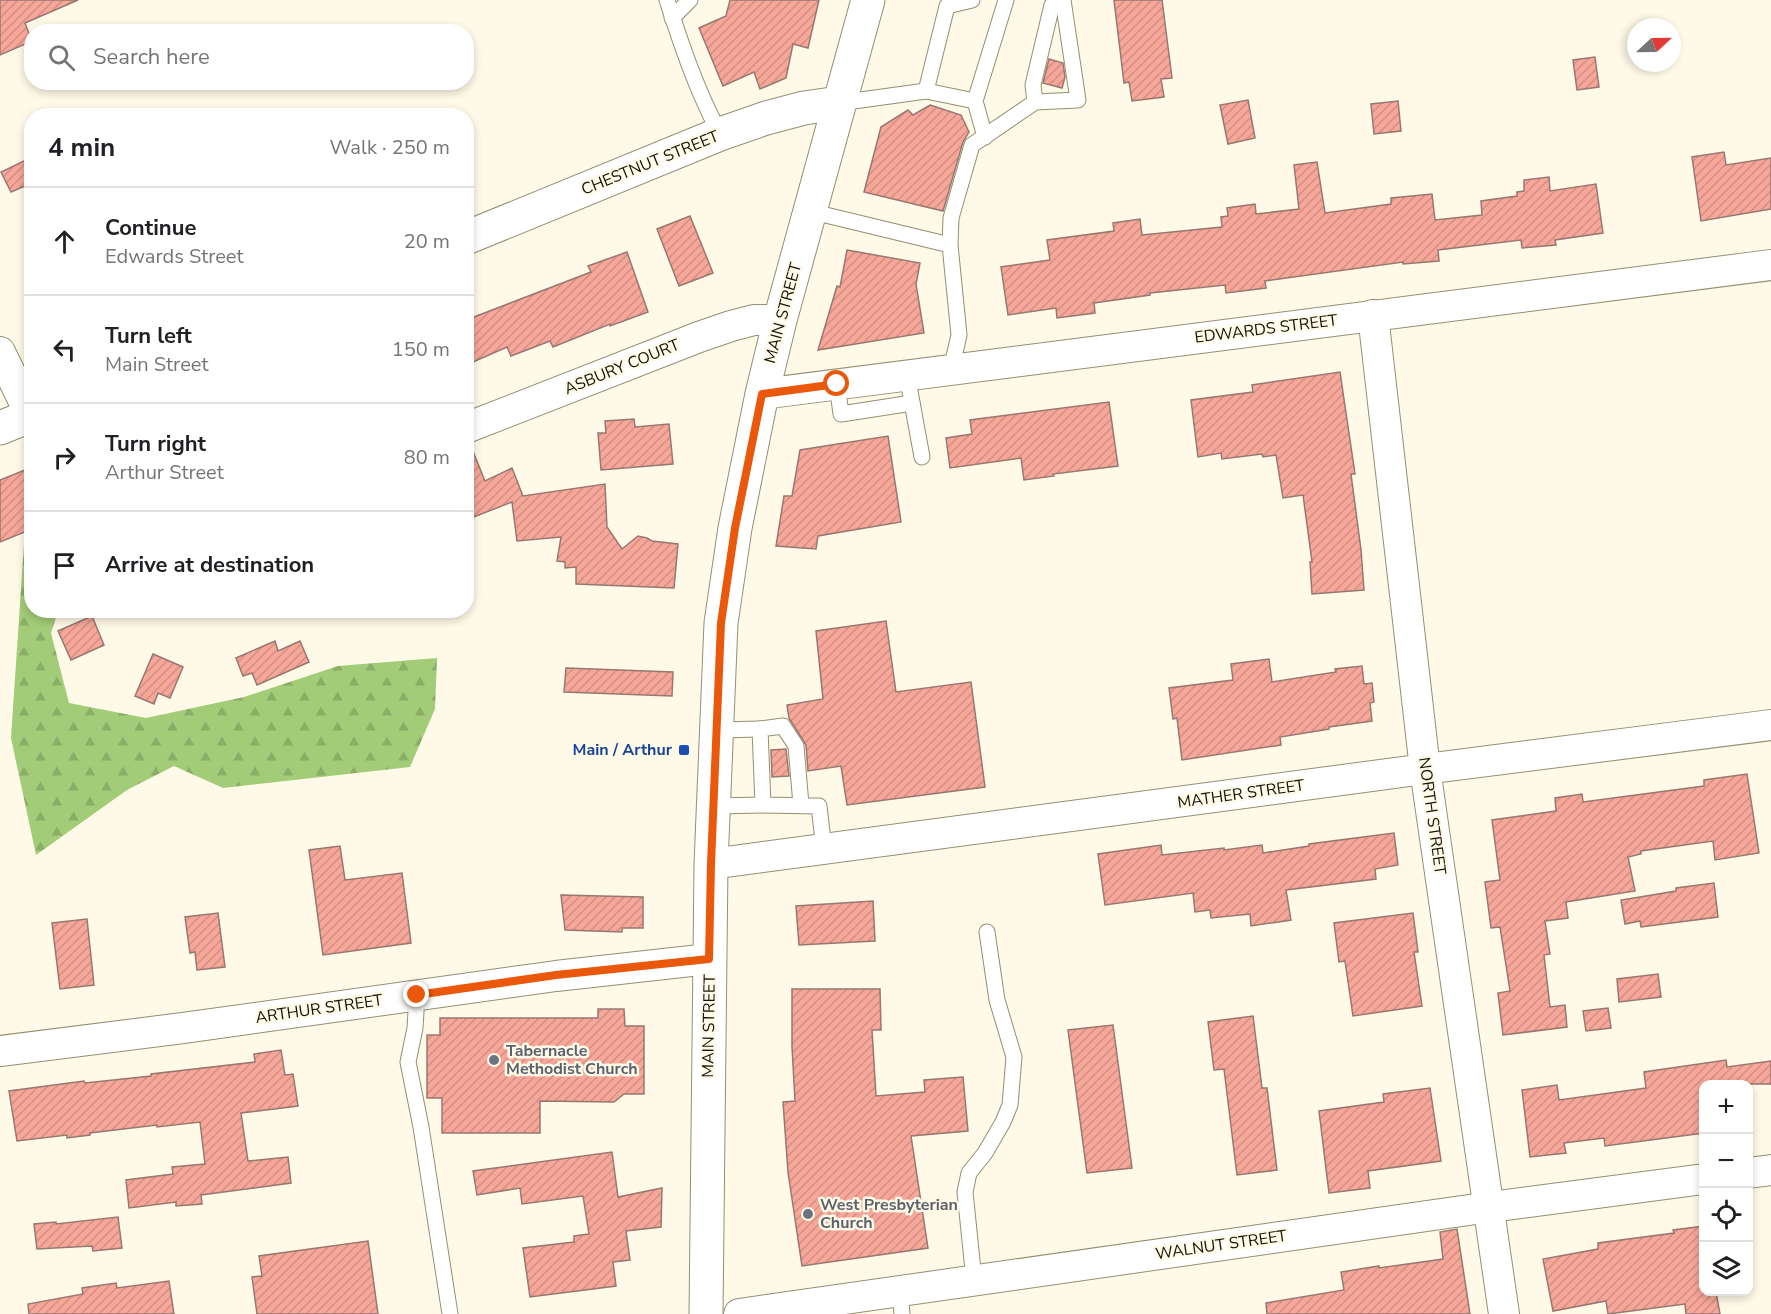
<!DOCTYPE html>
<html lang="en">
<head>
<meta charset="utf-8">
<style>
	:root { --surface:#fff; --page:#f6f6f6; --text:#202124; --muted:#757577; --line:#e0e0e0 }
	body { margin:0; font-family:"Nunito Sans",sans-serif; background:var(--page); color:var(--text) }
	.controls { position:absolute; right:18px; bottom:18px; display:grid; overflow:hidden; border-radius:12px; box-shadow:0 3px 9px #0003 }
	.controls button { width:54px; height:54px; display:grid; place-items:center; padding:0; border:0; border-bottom:2px solid var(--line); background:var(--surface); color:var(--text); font:30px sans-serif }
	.compass { position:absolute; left:1627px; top:18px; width:54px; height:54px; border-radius:50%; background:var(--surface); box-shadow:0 3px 9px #0003; rotate:68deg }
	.stop { position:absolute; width:18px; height:18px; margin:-14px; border:4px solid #ea580c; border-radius:50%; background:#fff }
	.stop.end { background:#ea580c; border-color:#fff; box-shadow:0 2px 6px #0008 }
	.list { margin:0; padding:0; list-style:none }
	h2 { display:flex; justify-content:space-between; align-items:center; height:78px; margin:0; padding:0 24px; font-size:26px }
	h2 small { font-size:20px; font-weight:400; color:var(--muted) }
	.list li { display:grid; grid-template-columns:39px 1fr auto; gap:18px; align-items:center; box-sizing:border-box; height:108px; padding:0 24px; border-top:2px solid var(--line) }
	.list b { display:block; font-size:22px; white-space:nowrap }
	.list p { margin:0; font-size:20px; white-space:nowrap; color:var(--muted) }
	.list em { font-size:20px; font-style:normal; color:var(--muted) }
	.icon { flex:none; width:33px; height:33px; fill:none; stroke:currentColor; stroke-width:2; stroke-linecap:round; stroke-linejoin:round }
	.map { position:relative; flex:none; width:1771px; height:1314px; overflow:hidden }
	.search { position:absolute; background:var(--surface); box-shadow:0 3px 9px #0003; left:24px; top:24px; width:450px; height:66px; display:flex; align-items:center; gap:15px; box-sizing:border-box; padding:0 21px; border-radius:24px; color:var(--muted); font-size:22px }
	.panel { position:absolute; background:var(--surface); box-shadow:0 3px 9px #0003; left:24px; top:108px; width:450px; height:510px; border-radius:24px }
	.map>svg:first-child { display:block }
</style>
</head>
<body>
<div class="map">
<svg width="1771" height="1314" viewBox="0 0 1771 1314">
	<defs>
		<pattern id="forest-firs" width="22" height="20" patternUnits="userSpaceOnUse" patternTransform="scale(1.5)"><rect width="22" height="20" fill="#a2cc78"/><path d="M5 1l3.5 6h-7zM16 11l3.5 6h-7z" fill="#8bae66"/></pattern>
		<pattern id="building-hatch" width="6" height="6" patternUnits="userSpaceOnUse" patternTransform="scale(1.5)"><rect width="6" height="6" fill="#f6a799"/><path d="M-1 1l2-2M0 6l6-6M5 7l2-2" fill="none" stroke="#d28f82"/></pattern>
	</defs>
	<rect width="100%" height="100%" fill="#fffae7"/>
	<path fill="url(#forest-firs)" d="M31,536L32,610L58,611L51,633L69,703L146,718L244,697L338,666L437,658L435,709L410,767L223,788L174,766L127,790L36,855L11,738L24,544Z"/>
	<g fill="url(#building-hatch)" stroke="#987771" stroke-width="1.5">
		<path d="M0,0H78L25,23L32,41L0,55Z"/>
		<path d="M730,0H819L808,48L793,44L786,78L760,89L754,72L723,86L699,28L726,16Z"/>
		<path d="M1114,0H1162L1172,78L1161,79L1164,97L1132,101L1129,82L1124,83Z"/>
		<path d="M1595,57L1599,87L1577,90L1573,60Z"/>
		<path d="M1049,59L1063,63L1065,77L1062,88L1043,83Z"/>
		<path d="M1248,100L1255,138L1228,144L1220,105Z"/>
		<path d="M1398,101L1401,131L1374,134L1371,104Z"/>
		<path d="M930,105L961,115L969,132L963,142L943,211L864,192L881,127L908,110L913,115Z"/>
		<path d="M1724,152L1726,165L1771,158V209L1701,221L1692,157Z"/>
		<path d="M26,160L32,171V183L11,192L1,172Z"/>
		<path d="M1317,162L1325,213L1391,204V198L1432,194L1435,220L1482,215L1481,201L1517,196V192L1524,191V180L1549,177L1550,191L1596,184L1603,233L1555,240L1556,245L1522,248L1521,240L1438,250L1439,261L1403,264V262L1265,281L1266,288L1226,293L1225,285L1150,293V295L1094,303L1095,313L1057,318L1056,308L1008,315L1001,267L1050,260L1047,240L1114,231L1113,223L1140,219L1142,235L1222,227L1221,217L1228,216L1227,208L1255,204L1256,214L1299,209L1294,165Z"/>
		<path d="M690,216L713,273L679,286L657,229Z"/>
		<path d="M847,250L920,263L916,284L924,333L818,350L837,286L840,287Z"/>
		<path d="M627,252L648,312L610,326V324L553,347L550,341L511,356L507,347L466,365V320L591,272L588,266Z"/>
		<path d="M1340,372L1355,474H1351L1361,550L1364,590L1312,594L1310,562H1312L1303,495L1283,498L1276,455L1263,457L1262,454L1222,459L1221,453L1198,457L1191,400L1253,392L1252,385Z"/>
		<path d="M1109,402L1118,466L1053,474L1054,476L1024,480L1021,458L950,468L946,438L972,434L970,420Z"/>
		<path d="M634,419L635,427L669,424L673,464L601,470L598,433H606L605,421Z"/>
		<path d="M888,436L901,522L818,536L816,549L776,546L784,496H792L800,450Z"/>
		<path d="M470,444L485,481L512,468L523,496L605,484L607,527L622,549L638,536L647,538L652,541L678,544L674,588L576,584V567L565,568V562L557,561L561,537L517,541L512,502L471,518L466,507V445Z"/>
		<path d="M32,467V529L0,542V480Z"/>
		<path d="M92,616L104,645L71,660L58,631Z"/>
		<path d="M886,621L896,692L971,682L985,787L847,805L841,766L808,771L806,745L789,718L787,705L823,699L816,631Z"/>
		<path d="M275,641L278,651L300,641L309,662L257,685L252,673L243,676L236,658Z"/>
		<path d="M153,654L183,667L170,698L158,693L154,704L135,696Z"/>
		<path d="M1269,659L1272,682L1336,672L1335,669L1362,666L1364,684L1372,683L1374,702L1370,703L1372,721L1329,727V729L1280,737L1281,745L1182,760L1177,718L1173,719L1169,688L1233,680L1231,664Z"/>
		<path d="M566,668L673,672L672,696L564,692Z"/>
		<path d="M786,749L789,776L772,777L771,750Z"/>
		<path d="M1747,774L1759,853L1715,860L1713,841L1641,851V854L1628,857L1635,891L1566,902L1568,918L1545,921L1550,954L1544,955L1550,1007L1565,1005L1567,1027L1503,1035L1498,993L1510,991L1500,927L1491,928L1485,882L1500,880L1492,820L1556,811L1555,798L1582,794L1583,802L1704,786V780Z"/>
		<path d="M1394,833L1398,865L1375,869L1376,879L1286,890L1291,920L1251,926L1250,914L1211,918L1210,910L1195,912L1193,893L1105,905L1098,854L1161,845L1162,855L1224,848V850L1262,845L1263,853L1309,846V844Z"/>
		<path d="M340,846L345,880L402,873L411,943L323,955L309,850Z"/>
		<path d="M1714,883L1718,917L1641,927L1640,921L1625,924L1621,900L1676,891V888Z"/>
		<path d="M561,895L643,897V928H622V932L565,930Z"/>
		<path d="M873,901L875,941L799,945L796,906Z"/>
		<path d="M218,913L225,967L197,970L195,952L190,953L185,917Z"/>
		<path d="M1413,913L1418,952H1414L1422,1006L1353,1016L1345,961L1339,962L1334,923Z"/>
		<path d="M87,919L94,985L60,989L52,923Z"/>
		<path d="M1658,974L1661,997L1619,1002L1617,979Z"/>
		<path d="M792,989H880L881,1030H872L876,1096L925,1092L924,1080L963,1077L968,1131L911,1136L928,1248L802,1266L788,1172L783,1102L795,1101L792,1047Z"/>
		<path d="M1608,1008L1611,1028L1586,1031L1583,1011Z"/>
		<path d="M598,1009H624L625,1026H644V1094H624L614,1102L540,1101V1133H442V1098H427V1035H440V1018H598Z"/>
		<path d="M1253,1016L1262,1088H1267L1277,1170L1237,1175L1224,1069L1214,1070L1208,1022Z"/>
		<path d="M1113,1025L1132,1168L1087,1173L1068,1030Z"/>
		<path d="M281,1050L285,1075L293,1074L298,1106L241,1113L248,1161L288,1157L291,1183L201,1195L202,1204L176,1206V1202L129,1208L126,1180L173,1174L172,1167L205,1164L200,1122L157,1127V1125L90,1133V1135L67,1138V1135L17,1141L9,1091L84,1081L85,1083L151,1076V1074L255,1062L254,1054Z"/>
		<path d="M1726,1060L1727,1067L1771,1061V1084H1704V1133L1605,1146L1604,1138L1564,1143L1566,1153L1530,1157L1522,1090L1557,1085L1559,1100L1646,1088L1644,1072Z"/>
		<path d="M1430,1088L1441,1161L1368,1171L1370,1188L1329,1193L1319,1111L1384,1102L1383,1094Z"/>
		<path d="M612,1152L618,1197L662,1188L661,1227L626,1231L630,1260L613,1262L616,1286L530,1297L523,1248L574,1242V1236L589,1234L583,1196L522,1204L520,1188L477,1195L473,1171Z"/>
		<path d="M118,1217L122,1248L93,1251L92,1246L37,1249L34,1224L56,1222V1224Z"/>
		<path d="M1704,1226V1292H1716L1720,1314H1686L1685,1304L1608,1314L1606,1301L1553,1311L1543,1259L1598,1249V1243L1674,1233L1673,1230Z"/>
		<path d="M1457,1229L1470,1314H1267L1266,1303L1344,1290L1341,1272L1379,1266V1268L1443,1259L1440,1232Z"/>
		<path d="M368,1241L378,1314H257L252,1277L262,1276L259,1256Z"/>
		<path d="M169,1281L174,1314H29L28,1304L83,1294L82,1288L116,1283L117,1288Z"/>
	</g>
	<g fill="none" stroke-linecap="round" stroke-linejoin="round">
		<defs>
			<g id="service">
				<path d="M667,0C682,47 697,91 720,134"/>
				<path d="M672,18L690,0"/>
				<path d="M926,91L975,101L985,137"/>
				<path d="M975,101L1006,0"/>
				<path d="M1035,102L1033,85L1052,5L1057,0"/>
				<path d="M839,103L926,91L947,6L972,0"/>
				<path d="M809,211L950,245L959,335L951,370"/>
				<path d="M950,245L951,218L972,145L1035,102L1078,100L1063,0"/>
				<path d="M907,375L922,457"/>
				<path d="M837,384L841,414L912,403"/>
				<path d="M717,730L760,729"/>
				<path d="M801,805L796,746L783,726L760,729L763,805L819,806L824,849"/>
				<path d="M714,806L763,805"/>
				<path d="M417,995L415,1028L408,1062L421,1127L450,1314"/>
				<path d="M974,1280L965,1192L969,1173L985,1153L1003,1122L1010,1105L1014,1057L997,1000L987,932"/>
				<path d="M900,1292L902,1314"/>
			</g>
			<g id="minor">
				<path d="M1373,315L1425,769L1504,1314"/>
				<path d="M0,352L31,416"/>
				<path d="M762,394L1771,265"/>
				<path d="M466,428L699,337L731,326L754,320H780"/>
				<path d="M711,864L1425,769L1771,725"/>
				<path d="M0,1051L183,1028L556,976L709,959"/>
				<path d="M1748,1173L1771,1170"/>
				<path d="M739,1314L1490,1207L1704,1179"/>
			</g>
			<g id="tertiary">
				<path d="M466,238L720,134L766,118L804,108L839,103"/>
				<path d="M0,428L32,415"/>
			</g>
			<path id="primary" d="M706,1314L711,864L721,623L735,528L762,394L780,320L868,0"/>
		</defs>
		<use href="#service" stroke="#958e71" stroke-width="17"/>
		<use href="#minor" stroke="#958e71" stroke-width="32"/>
		<use href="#tertiary" stroke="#958e71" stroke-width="35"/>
		<use href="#primary" stroke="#958e71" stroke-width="35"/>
		<use href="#service" stroke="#fff" stroke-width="15"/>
		<use href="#minor" stroke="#fff" stroke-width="30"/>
		<use href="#tertiary" stroke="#fff" stroke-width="33"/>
		<use href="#primary" stroke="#fff" stroke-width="33"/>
	</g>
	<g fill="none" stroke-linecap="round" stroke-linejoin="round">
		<path stroke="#ea580c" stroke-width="8" d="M417,995L556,975L709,959L711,864L721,623L735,528L762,394L837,384"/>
	</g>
	<rect fill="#1a4fb4" stroke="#fffae7" stroke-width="2" x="678" y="744" width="12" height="12" rx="3"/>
	<g fill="#6b7280" stroke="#fffae7" stroke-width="2">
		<circle cx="494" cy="1060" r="6"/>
		<circle cx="808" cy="1214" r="6"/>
	</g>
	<g text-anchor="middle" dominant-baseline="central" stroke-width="5" stroke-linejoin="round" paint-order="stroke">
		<g font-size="16" fill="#141106" stroke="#fffae7">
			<text transform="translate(650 163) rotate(-22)">CHESTNUT STREET</text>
			<text transform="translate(783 313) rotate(-75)">MAIN STREET</text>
			<text transform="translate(1266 329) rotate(-7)">EDWARDS STREET</text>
			<text transform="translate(622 367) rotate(-22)">ASBURY COURT</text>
			<text transform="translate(1241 794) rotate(-8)">MATHER STREET</text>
			<text transform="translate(1432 816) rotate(82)">NORTH STREET</text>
			<text transform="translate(319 1009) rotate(-8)">ARTHUR STREET</text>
			<text transform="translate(709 1026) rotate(-89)">MAIN STREET</text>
			<text transform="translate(1221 1245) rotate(-8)">WALNUT STREET</text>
		</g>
		<g font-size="16" font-weight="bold" fill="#164399" stroke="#fffae7" text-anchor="end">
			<text x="672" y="750">Main / Arthur</text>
		</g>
		<g font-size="16" font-weight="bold" fill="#5b616d" stroke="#fffae7" text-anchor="start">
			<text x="506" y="1051">Tabernacle<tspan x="506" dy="18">Methodist Church</tspan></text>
			<text x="820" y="1205">West Presbyterian<tspan x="820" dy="18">Church</tspan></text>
		</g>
	</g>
</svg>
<div class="controls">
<button>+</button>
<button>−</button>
<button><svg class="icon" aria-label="locate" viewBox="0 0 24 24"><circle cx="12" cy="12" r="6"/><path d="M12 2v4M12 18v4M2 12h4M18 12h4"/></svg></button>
<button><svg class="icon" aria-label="layers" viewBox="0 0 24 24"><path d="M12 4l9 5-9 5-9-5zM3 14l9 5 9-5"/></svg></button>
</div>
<svg class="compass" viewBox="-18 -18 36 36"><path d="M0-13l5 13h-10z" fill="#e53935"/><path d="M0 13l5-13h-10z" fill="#757577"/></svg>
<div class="stop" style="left:837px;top:384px"></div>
<div class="stop end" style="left:417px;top:995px"></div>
<div class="search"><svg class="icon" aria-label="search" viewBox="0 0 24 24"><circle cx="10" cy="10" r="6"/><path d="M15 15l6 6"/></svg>Search here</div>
<section class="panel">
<h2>4 min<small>Walk · 250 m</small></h2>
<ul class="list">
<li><svg class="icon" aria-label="ahead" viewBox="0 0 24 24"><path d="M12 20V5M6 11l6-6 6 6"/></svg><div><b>Continue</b><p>Edwards Street</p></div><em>20 m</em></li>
<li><svg class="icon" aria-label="left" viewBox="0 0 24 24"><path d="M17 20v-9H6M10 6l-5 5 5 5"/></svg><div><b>Turn left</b><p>Main Street</p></div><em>150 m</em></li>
<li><svg class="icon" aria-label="right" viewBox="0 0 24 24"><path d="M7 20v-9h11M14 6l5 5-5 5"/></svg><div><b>Turn right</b><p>Arthur Street</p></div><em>80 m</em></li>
<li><svg class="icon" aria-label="arrive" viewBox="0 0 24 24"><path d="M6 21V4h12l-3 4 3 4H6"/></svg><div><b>Arrive at destination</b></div></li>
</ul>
</section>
</div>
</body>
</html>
